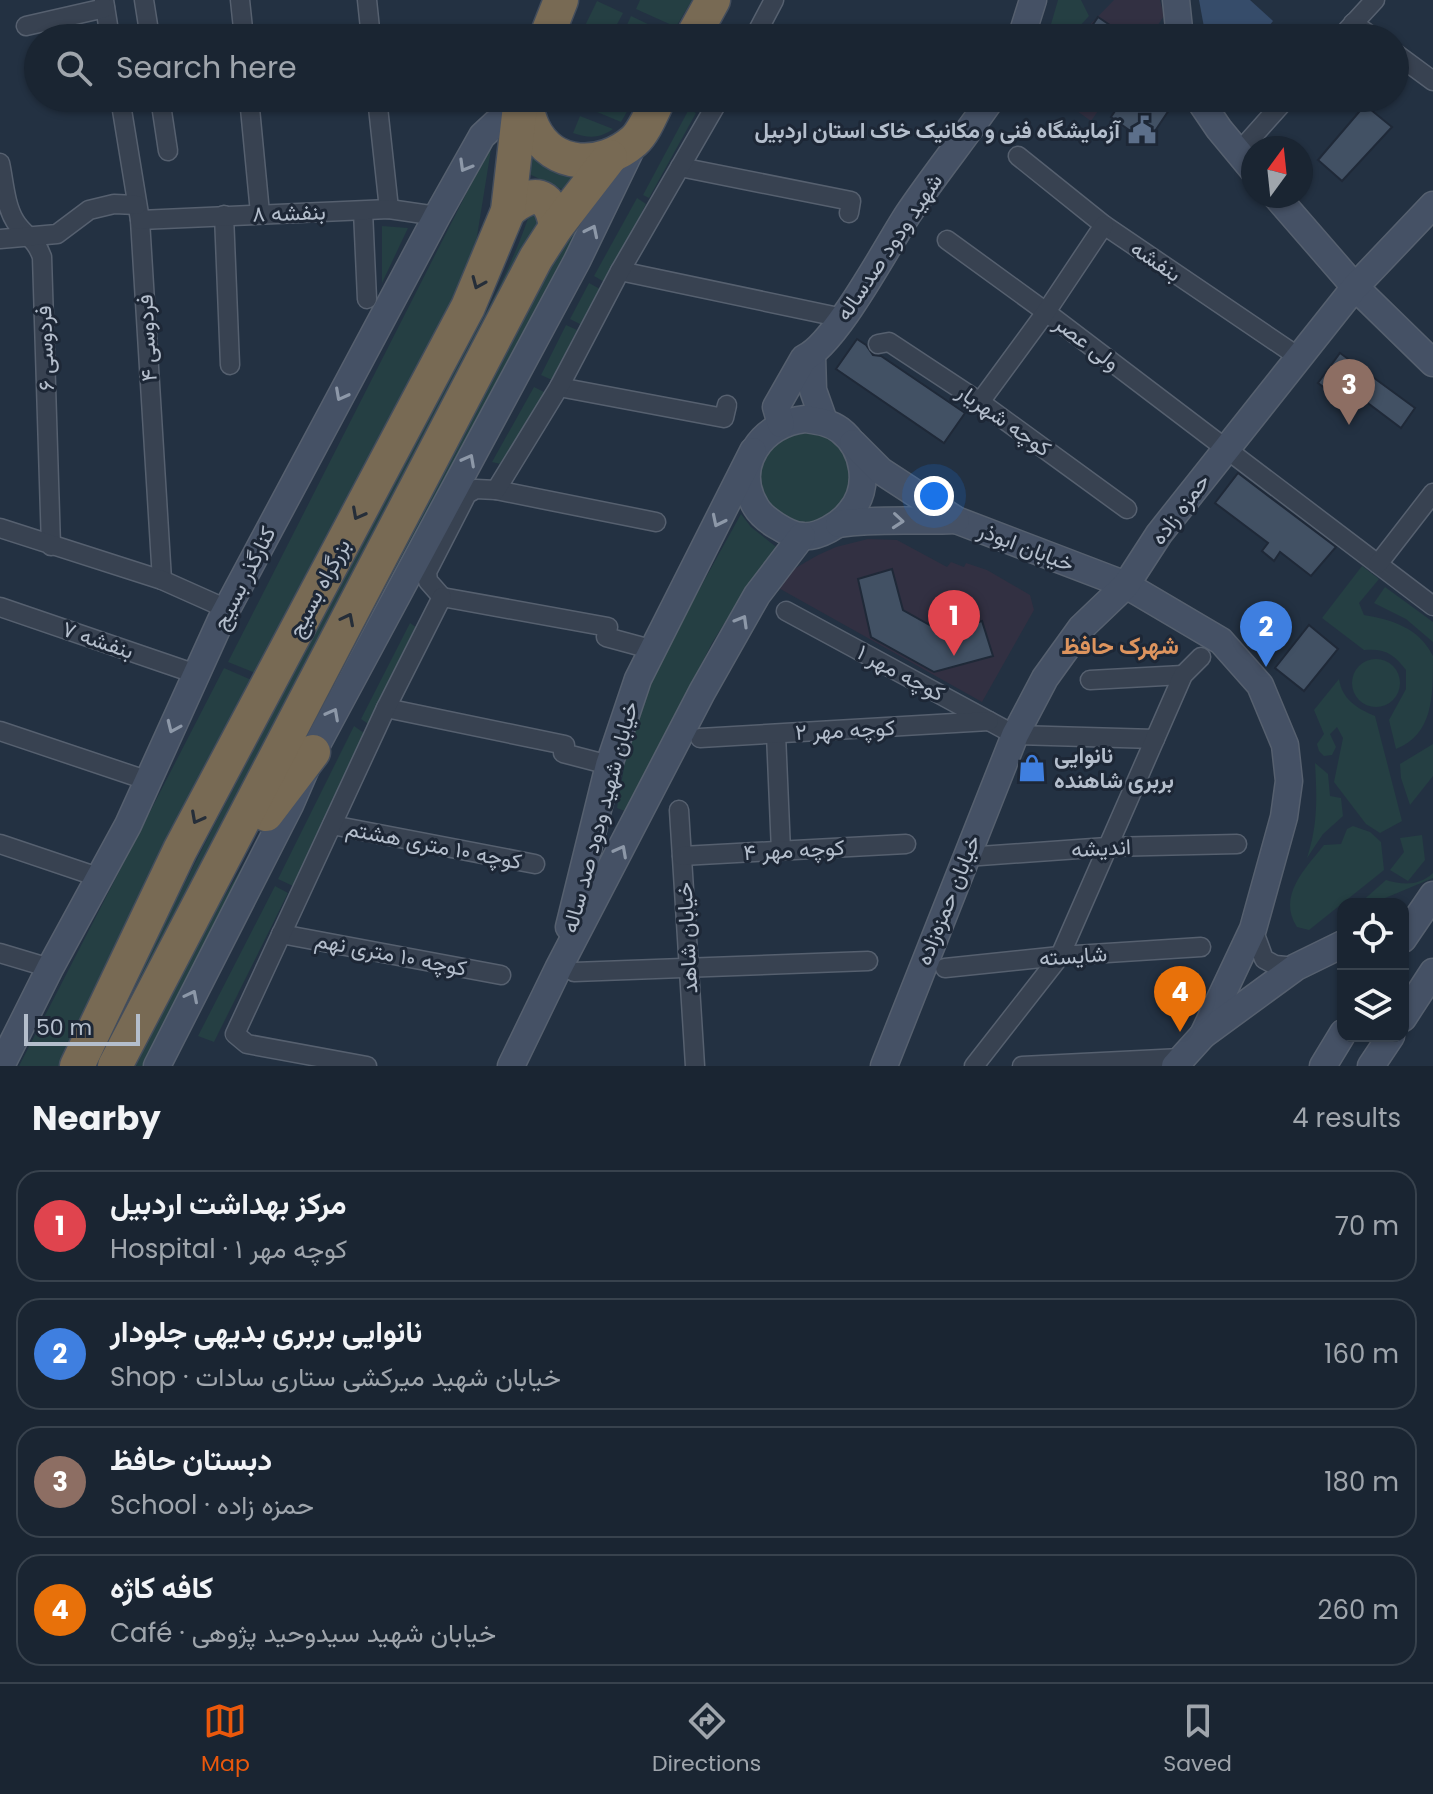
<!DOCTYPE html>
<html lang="en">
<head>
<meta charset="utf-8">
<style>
	:root { --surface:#1a2532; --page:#232d3a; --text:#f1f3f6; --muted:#9fa5ac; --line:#38424d; --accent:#ea580c }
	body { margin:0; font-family:Poppins,Vazirmatn,sans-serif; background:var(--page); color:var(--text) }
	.controls { position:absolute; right:24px; bottom:24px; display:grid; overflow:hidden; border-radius:16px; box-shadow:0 2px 6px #0004 }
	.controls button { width:72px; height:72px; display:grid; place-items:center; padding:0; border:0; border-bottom:2px solid var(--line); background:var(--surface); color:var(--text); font:40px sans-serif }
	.compass { position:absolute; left:1241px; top:136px; width:72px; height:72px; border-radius:50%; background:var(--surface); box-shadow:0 2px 6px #0004; rotate:15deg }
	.scale { position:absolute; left:24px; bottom:20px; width:116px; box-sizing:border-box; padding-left:8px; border:4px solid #b4becc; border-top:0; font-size:22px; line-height:28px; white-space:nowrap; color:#b4becc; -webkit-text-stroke:6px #1d2736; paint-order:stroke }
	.you { position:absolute; left:934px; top:496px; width:28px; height:28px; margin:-20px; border:6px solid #fff; border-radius:50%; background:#1a73e8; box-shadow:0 0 0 12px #1a73e833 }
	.badge { display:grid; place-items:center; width:52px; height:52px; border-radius:50%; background:var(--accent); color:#fff; font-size:26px; font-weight:700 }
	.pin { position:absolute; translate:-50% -66px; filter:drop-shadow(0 2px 4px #0008) }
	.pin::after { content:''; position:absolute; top:42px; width:28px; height:24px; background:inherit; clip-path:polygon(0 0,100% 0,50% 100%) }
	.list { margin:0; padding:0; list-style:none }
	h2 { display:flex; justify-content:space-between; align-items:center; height:104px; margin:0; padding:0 32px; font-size:34px }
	h2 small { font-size:26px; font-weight:400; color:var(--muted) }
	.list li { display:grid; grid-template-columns:52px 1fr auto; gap:24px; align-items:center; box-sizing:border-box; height:112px; margin:0 16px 16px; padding:0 16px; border:2px solid var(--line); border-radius:24px }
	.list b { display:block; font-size:30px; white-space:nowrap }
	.list p { margin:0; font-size:26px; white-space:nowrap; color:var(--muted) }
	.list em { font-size:26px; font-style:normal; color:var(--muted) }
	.icon { flex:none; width:44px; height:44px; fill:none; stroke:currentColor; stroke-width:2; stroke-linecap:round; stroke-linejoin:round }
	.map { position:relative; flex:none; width:1433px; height:1066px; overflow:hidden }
	.search { position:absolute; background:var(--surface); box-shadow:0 2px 6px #0004; left:24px; right:24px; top:24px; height:88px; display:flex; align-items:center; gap:20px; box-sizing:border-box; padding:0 28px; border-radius:44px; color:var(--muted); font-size:30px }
	.sheet { height:616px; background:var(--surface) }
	nav { display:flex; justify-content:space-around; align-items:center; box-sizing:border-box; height:112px; border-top:2px solid var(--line); background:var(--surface); font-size:22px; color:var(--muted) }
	nav a { display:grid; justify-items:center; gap:4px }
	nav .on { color:var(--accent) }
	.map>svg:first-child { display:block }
</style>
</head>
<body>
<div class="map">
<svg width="1433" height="1066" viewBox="0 0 1433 1066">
	<rect width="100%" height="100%" fill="#233142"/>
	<g fill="#323042">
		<path d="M1114,0H1160L1164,16L1149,38H1077Z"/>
		<path d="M1059,98H1107L1091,121Z"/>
		<path d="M868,539L897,540L947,567L951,562L964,567L966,563L987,570L1030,595L1034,610L982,702L775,586L792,570L818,555L836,547Z"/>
	</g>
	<g fill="#253f43">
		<path d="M640,0H692L676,27L636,9Z"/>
		<path d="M1058,0H1081L1089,16L1069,38H1047Z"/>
		<path d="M597,1L623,13L610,38H579Z"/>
		<path d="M631,16L671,35L669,38H621Z"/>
		<path d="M589,98H635L621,122L585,107Z"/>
		<path d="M689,109L696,113L649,198L643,195Z"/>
		<path d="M580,116L613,129C599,139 588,138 573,133Z"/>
		<path d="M492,143L471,274L263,676L228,662Z"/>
		<path d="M533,148L586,178L568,192L529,174Z"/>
		<path d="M637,198L646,204L606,283L594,276Z"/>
		<path d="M531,209L547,216L105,1066H97C194,852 311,646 418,436C456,362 506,289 531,209Z"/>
		<path d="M583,215L574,242L294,761L316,712L542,268Z"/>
		<path d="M382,226L408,228L382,283Z"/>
		<path d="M589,283L600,289L582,325L570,319Z"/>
		<path d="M566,325L577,330L552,380L541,375Z"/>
		<path d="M534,387L546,393L505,465L492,462Z"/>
		<circle cx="805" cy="477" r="46"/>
		<path d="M741,514L751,527L780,550L754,576L712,643L627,812L617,808L631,727L663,655Z"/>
		<path d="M1362,566L1379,579L1359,603L1364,615C1393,620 1419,628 1433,656C1433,698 1433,734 1396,749L1389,720L1406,689V670C1394,654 1385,648 1364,650L1322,618Z"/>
		<path d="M1385,587L1433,622V642L1406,619L1374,603Z"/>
		<path d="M410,623L420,630L370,725L361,719Z"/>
		<circle cx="1376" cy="683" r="24"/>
		<path d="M224,668L258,683L63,1066H19Z"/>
		<path d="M1339,679C1342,699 1356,708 1375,716L1402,821L1380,833L1366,824L1334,782L1343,738L1337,727L1330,734L1336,747L1332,755L1324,756L1319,751L1317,744L1324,734L1314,710Z"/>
		<path d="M354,726L364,733L293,886L278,879Z"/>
		<path d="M1433,744V776L1410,805L1401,778L1400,764Z"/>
		<path d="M1315,763L1328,774L1330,796L1341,798L1343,816L1323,834L1307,858C1318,825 1317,797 1315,763Z"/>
		<path d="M288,790L148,1066H132L193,949Z"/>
		<path d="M1353,826L1370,832L1381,842L1384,870L1309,930L1297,927C1277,896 1305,869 1324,845L1341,844L1347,829Z"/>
		<path d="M1422,835L1425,860L1408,881L1390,870L1404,852L1400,838Z"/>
		<path d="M1433,873V878L1371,904H1359L1386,880C1403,885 1419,886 1433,873Z"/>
		<path d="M275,886L288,893L214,1042L198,1036Z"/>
	</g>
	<path fill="#364c6a" d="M1199,0H1250L1273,21L1260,38H1206Z"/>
	<g fill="#425164" stroke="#1f2938" stroke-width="2">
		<path d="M1098,17L1129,38H1084Z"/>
		<path d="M1124,98H1177L1147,143L1111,117Z"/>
		<path d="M1365,105L1392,127L1342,181L1318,160Z"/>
		<path d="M857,339L866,345L873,355L881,356L965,413L944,443L836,369Z"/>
		<path d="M1340,353L1415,408L1401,428L1353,392L1345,403L1318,383Z"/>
		<path d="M1238,473L1336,547L1311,576L1280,552L1274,561L1262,551L1268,543L1215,503Z"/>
		<path d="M892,569L903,610L942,632L982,621L993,656L934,672L871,637L858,579Z"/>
		<path d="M1309,625L1338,649L1304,691L1275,668Z"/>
	</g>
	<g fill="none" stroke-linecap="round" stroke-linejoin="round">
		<defs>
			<g id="street">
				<path d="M104,0L110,38"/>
				<path d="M144,0L150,38"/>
				<path d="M240,0L244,38"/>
				<path d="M367,0L371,38"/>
				<path d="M1353,23L1374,38"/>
				<path d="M26,26L105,8"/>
				<path d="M754,38L774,0"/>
				<path d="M1340,38L1375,0"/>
				<path d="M1395,53L1433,81"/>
				<path d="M120,98L140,220L162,580"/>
				<path d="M160,98L168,151"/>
				<path d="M249,98L260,213"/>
				<path d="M377,98L389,209"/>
				<path d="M923,98L935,100"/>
				<path d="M1238,153L1287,98"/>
				<path d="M1018,156L1104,225L1300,358"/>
				<path d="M0,163C4,181 5,205 15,221C24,236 35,237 42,257L51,546"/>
				<path d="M680,167L851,201L849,213"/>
				<path d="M363,211L367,299"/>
				<path d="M224,215L230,365"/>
				<path d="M140,220L389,209L437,216"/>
				<path d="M0,239L57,234L89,210L114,204L137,205"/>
				<path d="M947,240L1046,312L1433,606"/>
				<path d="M620,271L843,318"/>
				<path d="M878,344L889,342L980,402L1127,509"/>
				<path d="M559,387L724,418L727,405"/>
				<path d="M980,402L1046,312L1104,225"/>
				<path d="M496,490L656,522"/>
				<path d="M0,528L162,580L227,609"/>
				<path d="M1378,564L1433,493"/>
				<path d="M442,597L428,581L427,572L467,494L476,489L496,490L559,387L620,271L720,98"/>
				<path d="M442,597L608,627L606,637L654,650"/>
				<path d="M0,607L196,674"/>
				<path d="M786,611L1015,735L1155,739"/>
				<path d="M1090,680L1183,675"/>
				<path d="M386,708L565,745L563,753L609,765"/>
				<path d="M0,731L149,781"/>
				<path d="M776,734L781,851"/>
				<path d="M700,738L989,721"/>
				<path d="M679,810L695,1066"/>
				<path d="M332,825L535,864"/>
				<path d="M0,844L98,877"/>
				<path d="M682,856L906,844"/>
				<path d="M966,857L1107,847L1237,844"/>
				<path d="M1253,929L1264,959L1275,965L1296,967"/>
				<path d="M281,934L501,975"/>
				<path d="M0,953L50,968"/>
				<path d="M945,968L1060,956L1201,947"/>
				<path d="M574,972L868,961"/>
				<path d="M367,1066L247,1044L235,1034L386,708L442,597"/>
				<path d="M974,1066L1060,956L1183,675L1201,657"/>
				<path d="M1022,1066L1181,1058"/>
			</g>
			<g id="secondary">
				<path d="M1176,0L1180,38"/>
				<path d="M1021,38L1033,0"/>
				<path d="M1198,98L1219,129L1253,170"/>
				<path d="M1276,196L1355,287L1433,363"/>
				<path d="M812,355L813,390L824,421"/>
				<path d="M805,419C818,421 829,422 840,430C865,449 871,488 850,512C841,524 819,538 802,536C788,535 763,519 756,507C731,466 762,423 805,419Z"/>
				<path d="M781,424L776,407L804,358C835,345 887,246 908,214C935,174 965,137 992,98"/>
				<path d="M853,443L881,471L956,520L1126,585L1221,641L1260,685L1285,745L1289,781L1284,817L1253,929L1203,1035"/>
				<path d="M839,524C878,518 917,522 956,520"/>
				<path d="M569,927L609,765L638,679L753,451"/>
				<path d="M1403,939L1433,895"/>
				<path d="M1403,1018L1433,972"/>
				<path d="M1,1066L50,968L128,825L221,620L437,216L482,136L496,123L519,115"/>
				<path d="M157,1066L290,805L313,752L577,261L636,139"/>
				<path d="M511,1066L558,969L702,692L757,595L802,536"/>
				<path d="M884,1066L1015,735L1045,678L1081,628L1126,585L1159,534L1355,287L1433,205"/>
				<path d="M1175,1066L1203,1035L1296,967L1343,944"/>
				<path d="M1323,1066L1343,1033"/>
				<path d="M1371,1066L1391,1036"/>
			</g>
			<g id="highway">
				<path d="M546,38L561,0"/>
				<path d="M692,38L713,0"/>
				<path d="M523,98C526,108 529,119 533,128C553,169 602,169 634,141C645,131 652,111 659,98"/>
				<path d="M508,211C533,189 551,192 556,227"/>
				<path d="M266,814L313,752"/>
				<path d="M77,1066L180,850L468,307L508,211L519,115L523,98"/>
				<path d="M115,1066L536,258L556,227L610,157"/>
			</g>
		</defs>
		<use href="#street" stroke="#56606f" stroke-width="21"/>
		<use href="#secondary" stroke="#56606f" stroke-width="29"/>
		<use href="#highway" stroke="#434d5c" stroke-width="37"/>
		<use href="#street" stroke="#384251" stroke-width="18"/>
		<use href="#secondary" stroke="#455165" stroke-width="26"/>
		<use href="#highway" stroke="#786a54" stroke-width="34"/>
	</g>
	<defs><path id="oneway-chevron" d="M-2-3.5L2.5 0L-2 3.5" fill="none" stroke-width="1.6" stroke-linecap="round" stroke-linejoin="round" transform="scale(2)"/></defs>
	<g stroke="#8d98a8">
		<use href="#oneway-chevron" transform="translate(465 166) rotate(120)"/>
		<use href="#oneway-chevron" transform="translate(592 231) rotate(-64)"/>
		<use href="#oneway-chevron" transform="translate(341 395) rotate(118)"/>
		<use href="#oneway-chevron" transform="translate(469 460) rotate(-62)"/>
		<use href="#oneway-chevron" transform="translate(718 521) rotate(116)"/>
		<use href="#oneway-chevron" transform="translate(898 521) rotate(5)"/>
		<use href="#oneway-chevron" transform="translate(742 621) rotate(-60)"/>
		<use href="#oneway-chevron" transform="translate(333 714) rotate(-62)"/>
		<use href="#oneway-chevron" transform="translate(173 727) rotate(114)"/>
		<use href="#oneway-chevron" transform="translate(621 851) rotate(-62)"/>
		<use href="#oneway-chevron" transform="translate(192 996) rotate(-63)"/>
	</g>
	<g stroke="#262e39">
		<use href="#oneway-chevron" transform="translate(478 283) rotate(113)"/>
		<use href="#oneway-chevron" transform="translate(358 514) rotate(118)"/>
		<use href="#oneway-chevron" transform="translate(348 619) rotate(-63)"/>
		<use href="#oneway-chevron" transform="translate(197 818) rotate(118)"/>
	</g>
	<defs>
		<symbol id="civic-bare" viewBox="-9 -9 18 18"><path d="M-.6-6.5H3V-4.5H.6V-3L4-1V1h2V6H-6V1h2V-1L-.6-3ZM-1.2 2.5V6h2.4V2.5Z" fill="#5c6f8a" stroke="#1d2736" stroke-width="2.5" paint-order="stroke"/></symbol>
		<symbol id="shop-bare" viewBox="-9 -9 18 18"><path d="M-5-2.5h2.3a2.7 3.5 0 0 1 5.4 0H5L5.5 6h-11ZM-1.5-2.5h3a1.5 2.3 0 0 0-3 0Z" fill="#3f7fe0" stroke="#1d2736" stroke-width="2.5" paint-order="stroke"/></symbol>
	</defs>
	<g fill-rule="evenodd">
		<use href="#civic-bare" x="1122" y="110" width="40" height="40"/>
		<use href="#shop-bare" x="1012" y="748" width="40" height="40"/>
	</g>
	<g text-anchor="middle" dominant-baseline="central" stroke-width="6" stroke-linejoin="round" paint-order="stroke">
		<g font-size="22" font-weight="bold" fill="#b4becc" stroke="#1d2736" text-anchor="end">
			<text x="1120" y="130">آزمایشگاه فنی و مکانیک خاک استان اردبیل</text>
			<text x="1054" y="755" text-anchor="start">نانوایی<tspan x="1054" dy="25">بربری شاهنده</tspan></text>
		</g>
		<g font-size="22" fill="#b4becc" stroke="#1d2736">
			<text transform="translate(289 213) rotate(-2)">بنفشه ۸</text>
			<text transform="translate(889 247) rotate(-56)">شهید ودود صدساله</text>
			<text transform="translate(1156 261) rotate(34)">بنفشه</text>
			<text transform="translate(147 338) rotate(-93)">فردوسی ۴</text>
			<text transform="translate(1087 343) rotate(37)">ولی عصر</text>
			<text transform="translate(45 348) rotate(-92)">فردوسی ۶</text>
			<text transform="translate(1004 420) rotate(35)">کوچه شهریار</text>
			<text transform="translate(1180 509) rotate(-53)">حمزه زاده</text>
			<text transform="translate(1026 547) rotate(21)">خیابان ابوذر</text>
			<text transform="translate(244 578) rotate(-63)">کنارگذر بسیج</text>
			<text transform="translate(319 588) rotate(-62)">بزرگراه بسیج</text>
			<text transform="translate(98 640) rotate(19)">بنفشه ۷</text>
			<text transform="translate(901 673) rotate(28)">کوچه مهر ۱</text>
			<text transform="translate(845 730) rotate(-3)">کوچه مهر ۲</text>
			<text transform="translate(600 817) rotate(-75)">خیابان شهید ودود صد ساله</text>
			<text transform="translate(434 845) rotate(11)">کوچه ۱۰ متری هشتم</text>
			<text transform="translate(1101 848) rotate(-3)">اندیشه</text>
			<text transform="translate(794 850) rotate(-3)">کوچه مهر ۴</text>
			<text transform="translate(948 900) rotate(-68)">خیابان حمزه‌زاده</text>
			<text transform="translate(687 938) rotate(-93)">خیابان شاهد</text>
			<text transform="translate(391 954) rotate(11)">کوچه ۱۰ متری نهم</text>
			<text transform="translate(1073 956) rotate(-4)">شایسته</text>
		</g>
		<g font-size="24" font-weight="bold" fill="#dd945e" stroke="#1d2736">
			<text x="1120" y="645">شهرک حافظ</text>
		</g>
	</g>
</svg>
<div class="controls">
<button><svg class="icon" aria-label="locate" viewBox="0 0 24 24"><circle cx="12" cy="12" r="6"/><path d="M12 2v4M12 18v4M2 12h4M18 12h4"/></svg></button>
<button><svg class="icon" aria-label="layers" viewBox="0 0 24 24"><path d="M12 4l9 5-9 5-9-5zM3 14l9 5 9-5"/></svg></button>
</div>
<svg class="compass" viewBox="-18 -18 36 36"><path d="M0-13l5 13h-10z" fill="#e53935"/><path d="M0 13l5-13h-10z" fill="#9fa5ac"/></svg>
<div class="scale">50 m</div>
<div class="you"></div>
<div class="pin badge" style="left:954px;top:656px;background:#e0444e">1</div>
<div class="pin badge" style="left:1266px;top:667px;background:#3f7fe0">2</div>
<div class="pin badge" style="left:1349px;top:425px;background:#8d6e63">3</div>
<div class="pin badge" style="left:1180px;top:1032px;background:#e8710a">4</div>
<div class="search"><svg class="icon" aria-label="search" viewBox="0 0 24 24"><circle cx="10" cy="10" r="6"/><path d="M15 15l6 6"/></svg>Search here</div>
</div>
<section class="sheet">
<h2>Nearby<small>4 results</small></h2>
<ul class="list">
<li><span class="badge" style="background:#e0444e">1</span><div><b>مرکز بهداشت اردبیل</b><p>Hospital · کوچه مهر ۱</p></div><em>70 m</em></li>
<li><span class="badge" style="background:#3f7fe0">2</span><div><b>نانوایی بربری بدیهی جلودار</b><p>Shop · خیابان شهید میرکشی ستاری سادات</p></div><em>160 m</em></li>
<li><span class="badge" style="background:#8d6e63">3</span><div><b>دبستان حافظ</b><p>School · حمزه زاده</p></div><em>180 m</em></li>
<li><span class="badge" style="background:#e8710a">4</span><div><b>کافه کاژه</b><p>Café · خیابان شهید سیدوحید پژوهی</p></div><em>260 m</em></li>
</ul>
</section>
<nav>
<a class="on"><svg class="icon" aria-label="map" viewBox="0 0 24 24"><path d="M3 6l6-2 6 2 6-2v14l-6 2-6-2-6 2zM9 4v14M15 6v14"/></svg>Map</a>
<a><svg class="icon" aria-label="directions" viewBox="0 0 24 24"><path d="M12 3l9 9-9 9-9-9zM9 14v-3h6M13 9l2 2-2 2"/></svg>Directions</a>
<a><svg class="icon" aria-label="saved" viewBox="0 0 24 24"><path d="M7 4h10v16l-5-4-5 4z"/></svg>Saved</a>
</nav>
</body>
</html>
